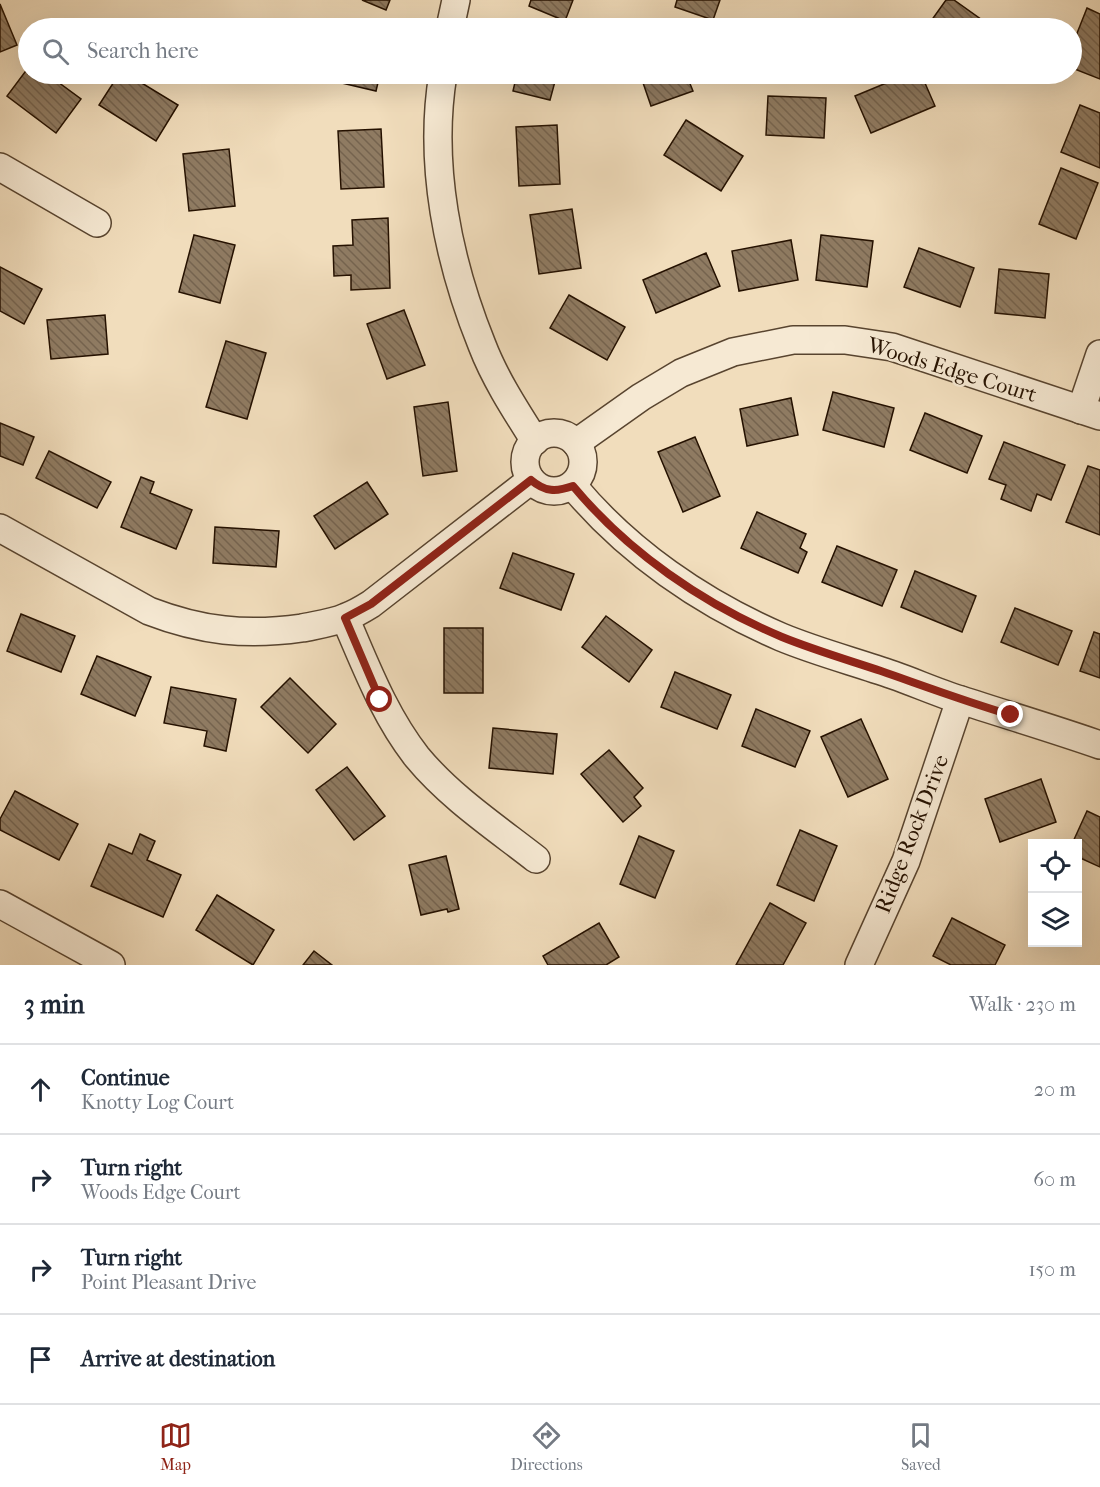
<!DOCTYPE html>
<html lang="en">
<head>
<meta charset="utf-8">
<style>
	:root { --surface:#fff; --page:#f6f6f7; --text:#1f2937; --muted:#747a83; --line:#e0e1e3; --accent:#8f2418 }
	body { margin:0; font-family:"IM FELL French Canon",serif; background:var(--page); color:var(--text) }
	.controls { position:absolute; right:18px; bottom:18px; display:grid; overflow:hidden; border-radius:0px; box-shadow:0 6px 24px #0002 }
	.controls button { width:54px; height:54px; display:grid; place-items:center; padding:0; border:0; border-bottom:2px solid var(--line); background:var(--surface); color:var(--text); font:30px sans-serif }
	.stop { position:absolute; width:18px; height:18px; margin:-14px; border:4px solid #8f2418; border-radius:50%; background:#fff }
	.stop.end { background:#8f2418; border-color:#fff; box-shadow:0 2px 6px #0008 }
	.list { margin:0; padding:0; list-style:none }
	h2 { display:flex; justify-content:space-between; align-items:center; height:78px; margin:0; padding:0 24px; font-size:26px }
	h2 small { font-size:20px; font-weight:400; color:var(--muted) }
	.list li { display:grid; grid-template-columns:39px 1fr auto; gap:18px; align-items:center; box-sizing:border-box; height:90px; padding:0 24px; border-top:2px solid var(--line) }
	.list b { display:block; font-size:22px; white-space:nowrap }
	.list p { margin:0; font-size:20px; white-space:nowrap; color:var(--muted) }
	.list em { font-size:20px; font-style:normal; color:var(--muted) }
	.icon { flex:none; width:33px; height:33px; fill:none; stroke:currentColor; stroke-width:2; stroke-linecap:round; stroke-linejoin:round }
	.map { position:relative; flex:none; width:1100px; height:965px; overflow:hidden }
	.search { position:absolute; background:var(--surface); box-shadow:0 6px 24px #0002; left:18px; right:18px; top:18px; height:66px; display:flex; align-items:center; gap:15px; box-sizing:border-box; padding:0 21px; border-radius:33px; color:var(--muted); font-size:22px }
	.sheet { height:438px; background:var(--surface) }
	nav { display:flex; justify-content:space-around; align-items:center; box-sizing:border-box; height:84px; border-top:2px solid var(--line); background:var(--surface); font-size:16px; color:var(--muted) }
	nav a { display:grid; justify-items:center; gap:3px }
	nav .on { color:var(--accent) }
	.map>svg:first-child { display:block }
</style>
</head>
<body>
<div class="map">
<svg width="1100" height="965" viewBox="0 0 1100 965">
	<defs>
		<pattern id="building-back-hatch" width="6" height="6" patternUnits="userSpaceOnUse" patternTransform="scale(1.5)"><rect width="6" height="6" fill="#8f7b62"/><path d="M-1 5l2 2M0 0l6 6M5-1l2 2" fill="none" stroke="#75634e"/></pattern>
	</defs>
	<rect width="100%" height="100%" fill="#f1ddbc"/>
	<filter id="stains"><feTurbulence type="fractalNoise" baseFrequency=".00333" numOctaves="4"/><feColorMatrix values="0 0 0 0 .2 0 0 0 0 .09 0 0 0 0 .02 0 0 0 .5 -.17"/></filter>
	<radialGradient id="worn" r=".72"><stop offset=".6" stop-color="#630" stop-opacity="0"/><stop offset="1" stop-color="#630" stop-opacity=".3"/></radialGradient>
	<g fill="url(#building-back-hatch)" stroke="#251100" stroke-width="1.5">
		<path d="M362,0H390L386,10Z"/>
		<path d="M531,0H573L565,21L529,6Z"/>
		<path d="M677,0H720L713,20L675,7Z"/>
		<path d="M946,0H954L982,20L976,28H926Z"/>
		<path d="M0,4L17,45L0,52Z"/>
		<path d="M1087,8L1100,14V79L1072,68V46Z"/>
		<path d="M28,68V74H47L81,99L56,133L7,96Z"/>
		<path d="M119,74H127L178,105L156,141L99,105Z"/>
		<path d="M335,74H380L376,91L333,81Z"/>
		<path d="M517,74H557L550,100L513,91Z"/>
		<path d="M640,74H686L693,91L651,106Z"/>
		<path d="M908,74H921L935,106L871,133L855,96Z"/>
		<path d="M768,96L826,98L824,138L766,135Z"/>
		<path d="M1080,105L1100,113V168L1061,152Z"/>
		<path d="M686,120L743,156L721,191L664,155Z"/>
		<path d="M557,125L560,184L519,186L516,127Z"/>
		<path d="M381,129L384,187L341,189L338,131Z"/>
		<path d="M229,149L235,206L189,211L183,154Z"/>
		<path d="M1061,168L1098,183L1076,239L1039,224Z"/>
		<path d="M572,209L581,268L539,274L530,215Z"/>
		<path d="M388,218L390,288L351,290V275L334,276L333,246L353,245L352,220Z"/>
		<path d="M194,235L235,245L220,303L179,292Z"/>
		<path d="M821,235L873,241L867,287L816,280Z"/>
		<path d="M791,240L798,280L739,291L732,251Z"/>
		<path d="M919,248L974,268L960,307L904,287Z"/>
		<path d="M706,253L720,286L656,313L643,280Z"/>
		<path d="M0,267L42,289L24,324L0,311Z"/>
		<path d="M999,269L1049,274L1045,318L995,313Z"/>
		<path d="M569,295L625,327L607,360L550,328Z"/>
		<path d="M404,310L425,365L387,379L367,324Z"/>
		<path d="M105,315L108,354L51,359L47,320Z"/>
		<path d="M226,341L266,353L247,419L206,407Z"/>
		<path d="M833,392L894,408L884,447L823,430Z"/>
		<path d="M791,398L798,435L747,446L740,409Z"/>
		<path d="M448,402L457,471L423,476L414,407Z"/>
		<path d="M925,413L982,436L967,473L910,450Z"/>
		<path d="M0,423L34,437L23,465L0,456Z"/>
		<path d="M695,437L720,496L683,512L658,452Z"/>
		<path d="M1004,442L1065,465L1051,500L1037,494L1031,511L1001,499L1006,485L989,479Z"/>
		<path d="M49,451L111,482L97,508L36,478Z"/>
		<path d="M1088,466L1100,470V535L1066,522Z"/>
		<path d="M141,477L154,482L150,493L192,510L176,549L121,527Z"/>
		<path d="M367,482L388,514L335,549L314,516Z"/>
		<path d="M757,512L806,534L800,548L807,552L798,573L741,548Z"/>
		<path d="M215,527L279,531L276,567L213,563Z"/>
		<path d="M837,546L897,570L882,606L822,582Z"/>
		<path d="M513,553L574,574L561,610L500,588Z"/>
		<path d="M915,571L976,596L962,632L901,607Z"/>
		<path d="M1015,608L1072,631L1058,665L1001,642Z"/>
		<path d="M21,614L75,636L61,672L7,651Z"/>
		<path d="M606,616L652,650L629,682L582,647Z"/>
		<rect x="444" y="628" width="39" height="65"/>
		<path d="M1094,632L1100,634V678L1080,671Z"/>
		<path d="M97,656L151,677L135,716L81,694Z"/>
		<path d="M675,672L731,695L717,729L661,707Z"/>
		<path d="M290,678L336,724L308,753L261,707Z"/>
		<path d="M171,687L236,699L226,751L204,746L207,731L164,723Z"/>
		<path d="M756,709L810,731L795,767L742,746Z"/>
		<path d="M861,719L888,779L848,797L821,737Z"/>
		<path d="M493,728L557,734L553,774L489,768Z"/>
		<path d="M609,750L643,788L634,797L641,806L623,822L581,774Z"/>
		<path d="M347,767L385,816L354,840L316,790Z"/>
		<path d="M1041,779L1056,822L1000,842L985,799Z"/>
		<path d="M15,791L78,824L59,860L0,830V819Z"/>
		<path d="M1087,811L1100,817V867L1078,857V844H1072Z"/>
		<path d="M800,830L837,846L814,901L777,885Z"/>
		<path d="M140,834L155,841L147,860L181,875L163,917L91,886L109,844L132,854Z"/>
		<path d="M639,836L674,851L655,898L620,884Z"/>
		<path d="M446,856L459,909L448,912L447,909L421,915L409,865Z"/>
		<path d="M217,895L274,930L253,965L196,930Z"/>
		<path d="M770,903L806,923L783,965H736Z"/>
		<path d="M952,918L1005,945L995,965H951L933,956Z"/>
		<path d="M599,923L619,957L606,965H548L543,956Z"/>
		<path d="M314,951L332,965H303Z"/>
	</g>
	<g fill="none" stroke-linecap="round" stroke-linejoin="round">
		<defs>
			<g id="street">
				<path d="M450,28L456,0"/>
				<path d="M443,74C428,164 448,261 482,345C495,379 516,411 535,441"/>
				<path d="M0,167L97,223"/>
				<path d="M1081,410L1100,354"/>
				<circle cx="554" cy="462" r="29"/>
				<path d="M576,443L641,397L681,373L733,352L793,340H845L892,347L1100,416"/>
				<path d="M573,486C628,552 702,603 781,637C817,652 856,662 893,675C916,683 938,693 961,700C1007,715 1054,729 1100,745"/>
				<path d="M0,528L149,611C201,631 246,636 302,628C316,625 333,623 346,617C355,614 363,609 371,604L531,480"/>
				<path d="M345,618C366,666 384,715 417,757C450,797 495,827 536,859"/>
				<path d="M0,904L111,965"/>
				<path d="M859,965L906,861L960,700"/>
			</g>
		</defs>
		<use href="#street" stroke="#58442f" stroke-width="30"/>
		<use href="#street" stroke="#f6e9d3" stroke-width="27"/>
	</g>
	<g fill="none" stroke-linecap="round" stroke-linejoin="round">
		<path stroke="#8f2418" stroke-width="8" d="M380,700L345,618L371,604L531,480C545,492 556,492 573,486C628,552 703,604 782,637C814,650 848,660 881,671C924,686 967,702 1011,715"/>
	</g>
	<g text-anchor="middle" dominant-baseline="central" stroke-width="5" stroke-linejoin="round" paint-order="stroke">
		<g font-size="22" fill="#251100" stroke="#f6e9d3">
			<text transform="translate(952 370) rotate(17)">Woods Edge Court</text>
			<text transform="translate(912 834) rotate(-69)">Ridge Rock Drive</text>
		</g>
	</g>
	<rect width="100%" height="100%" filter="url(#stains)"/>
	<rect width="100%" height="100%" fill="url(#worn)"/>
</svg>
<div class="controls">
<button><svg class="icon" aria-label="locate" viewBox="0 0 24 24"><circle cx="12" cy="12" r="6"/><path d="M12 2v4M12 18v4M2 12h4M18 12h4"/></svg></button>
<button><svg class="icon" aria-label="layers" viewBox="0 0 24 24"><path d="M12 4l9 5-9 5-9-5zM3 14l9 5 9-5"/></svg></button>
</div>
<div class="stop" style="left:380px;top:700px"></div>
<div class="stop end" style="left:1011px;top:715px"></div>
<div class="search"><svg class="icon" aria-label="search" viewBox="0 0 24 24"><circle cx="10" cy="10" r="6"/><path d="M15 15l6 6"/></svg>Search here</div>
</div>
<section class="sheet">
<h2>3 min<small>Walk · 230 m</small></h2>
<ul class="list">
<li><svg class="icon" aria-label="ahead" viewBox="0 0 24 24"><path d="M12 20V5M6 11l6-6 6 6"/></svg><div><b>Continue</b><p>Knotty Log Court</p></div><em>20 m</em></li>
<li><svg class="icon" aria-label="right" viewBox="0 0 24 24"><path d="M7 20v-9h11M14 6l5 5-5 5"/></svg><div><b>Turn right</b><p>Woods Edge Court</p></div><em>60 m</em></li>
<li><svg class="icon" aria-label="right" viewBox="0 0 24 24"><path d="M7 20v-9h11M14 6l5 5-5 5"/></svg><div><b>Turn right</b><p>Point Pleasant Drive</p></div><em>150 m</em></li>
<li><svg class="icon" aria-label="arrive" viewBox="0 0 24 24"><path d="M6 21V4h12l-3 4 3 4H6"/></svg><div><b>Arrive at destination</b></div></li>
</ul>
</section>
<nav>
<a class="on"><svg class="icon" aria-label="map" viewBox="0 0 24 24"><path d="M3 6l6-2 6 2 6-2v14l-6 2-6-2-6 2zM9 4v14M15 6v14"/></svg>Map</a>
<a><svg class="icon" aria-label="directions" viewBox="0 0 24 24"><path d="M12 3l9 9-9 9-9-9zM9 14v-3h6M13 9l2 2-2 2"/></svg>Directions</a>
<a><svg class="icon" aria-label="saved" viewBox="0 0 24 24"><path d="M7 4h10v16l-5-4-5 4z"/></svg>Saved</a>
</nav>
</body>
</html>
